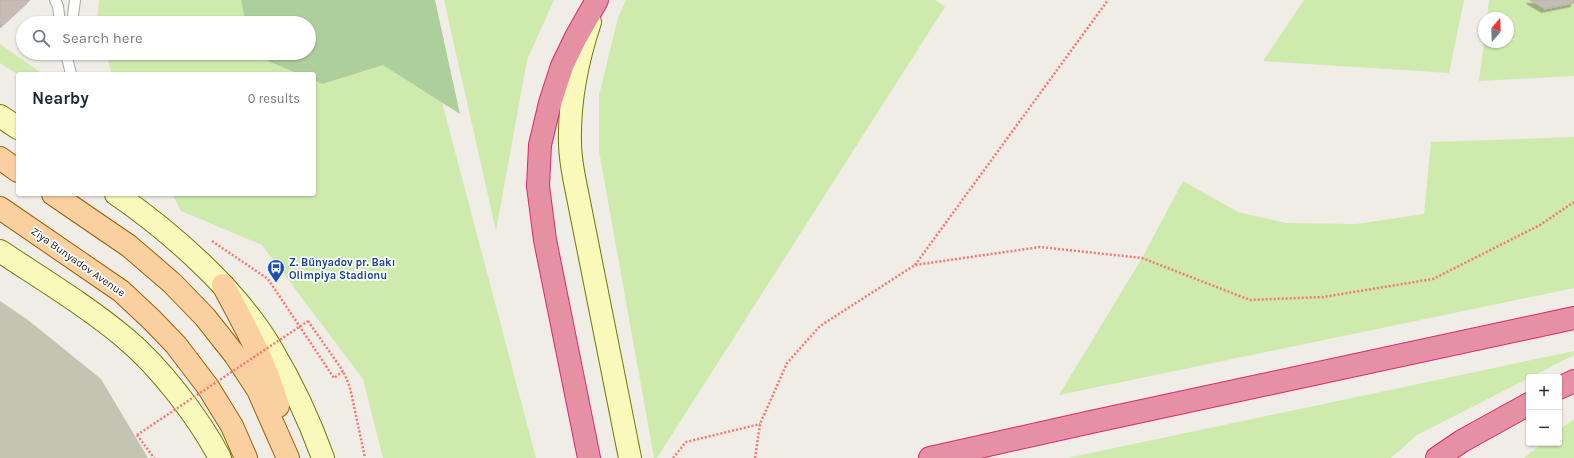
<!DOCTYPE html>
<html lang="en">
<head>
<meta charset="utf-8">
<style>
	:root { --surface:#fff; --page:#f6f6f7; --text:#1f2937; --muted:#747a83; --line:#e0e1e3 }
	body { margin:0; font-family:Karla,sans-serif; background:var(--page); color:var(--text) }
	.controls { position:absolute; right:12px; bottom:12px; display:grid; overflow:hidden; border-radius:4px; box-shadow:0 1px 3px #0004 }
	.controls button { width:36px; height:36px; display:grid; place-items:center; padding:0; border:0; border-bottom:1px solid var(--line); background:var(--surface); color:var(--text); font:20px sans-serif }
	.compass { position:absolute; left:1478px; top:12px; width:36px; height:36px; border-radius:50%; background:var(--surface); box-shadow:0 1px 3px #0004; rotate:19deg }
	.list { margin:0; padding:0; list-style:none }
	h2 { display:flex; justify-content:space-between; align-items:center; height:52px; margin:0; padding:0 16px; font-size:17px }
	h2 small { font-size:13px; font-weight:400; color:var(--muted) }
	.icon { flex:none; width:22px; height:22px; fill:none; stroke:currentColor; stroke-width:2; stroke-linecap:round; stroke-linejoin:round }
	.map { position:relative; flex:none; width:1574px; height:458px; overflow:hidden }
	.search { position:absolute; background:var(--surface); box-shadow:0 1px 3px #0004; left:16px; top:16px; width:300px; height:44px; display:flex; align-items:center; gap:10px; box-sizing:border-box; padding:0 14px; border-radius:22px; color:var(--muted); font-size:15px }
	.panel { position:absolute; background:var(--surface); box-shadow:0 1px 3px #0004; left:16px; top:72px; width:300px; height:124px; border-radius:4px }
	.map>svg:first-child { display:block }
</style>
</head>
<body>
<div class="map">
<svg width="1574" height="458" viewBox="0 0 1574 458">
	<defs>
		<filter id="shadow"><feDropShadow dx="-3.5" dy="3.5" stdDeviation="0" flood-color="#0004"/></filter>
	</defs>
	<rect width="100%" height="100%" fill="#f0ede7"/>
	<path fill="#c5c4b2" d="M0,301L28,320L101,379L148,458H0Z"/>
	<g fill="#ceeaad">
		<path d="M99,0H415L536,458H383L363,379L262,245L181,211L172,194H314V74H112L106,53H309V23H97Z"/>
		<path d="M444,0H554L527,60L496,231Z"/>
		<path d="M626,0H935L945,7L657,458H654L599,151V95L618,18Z"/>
		<path d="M1304,0H1464L1449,73L1263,61Z"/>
		<path d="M1489,0H1530L1545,9L1574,3V76L1479,81L1484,42H1508V18H1487Z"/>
		<path d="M0,44L43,74H18V75L0,63Z"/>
		<path d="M1574,137V288L1059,395L1142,258L1183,181L1238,212L1286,223L1356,224L1424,214L1431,142Z"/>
		<path d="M1574,351V355L1417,435L1391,458H1067Z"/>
		<path d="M1574,419V458H1524L1543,443H1559V430Z"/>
	</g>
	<path fill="#adcf9c" d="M241,0H435L460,114L383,65L322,84L314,80V74H299L268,61L262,53H309V23H246Z"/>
	<g fill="#c5bcb6" stroke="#c2b3a9" filter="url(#shadow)">
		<path d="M0,0H30L3,25L0,24Z"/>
		<path d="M1530,0H1574V3L1545,9Z"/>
	</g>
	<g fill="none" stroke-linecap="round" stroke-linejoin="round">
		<defs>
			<g id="service">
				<path d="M55,0L58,6L60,23"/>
				<path d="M72,23L75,0"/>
				<path d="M66,53L71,74"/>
			</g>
			<g id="secondary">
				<path d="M590,22C577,61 569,102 570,143C570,155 572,166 574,177L630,458"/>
				<path d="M0,116L18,128"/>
				<path d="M116,194C171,232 237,290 271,348C292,383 309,419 323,458"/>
				<path d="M0,251C42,279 87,306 125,338C160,367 199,418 220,458"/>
			</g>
			<g id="primary">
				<path d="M0,158L18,171"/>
				<path d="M53,194L129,246L172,283L205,317L235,355L258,390L288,458"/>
				<path d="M0,208L121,291L152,320L176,345L208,387L232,426L246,458"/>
				<path d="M223,285C245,326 265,362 278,406"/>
			</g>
			<g id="motorway">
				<path d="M1559,388L1574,381"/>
				<path d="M589,458L545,240L538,186L540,145L550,103L562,66L576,37L597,0"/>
				<path d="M930,458L1091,422L1574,318"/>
				<path d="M1437,458L1462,441L1529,404"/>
			</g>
		</defs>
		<use href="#service" stroke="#a7a7a7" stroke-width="12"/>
		<use href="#secondary" stroke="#717806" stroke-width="24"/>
		<use href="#primary" stroke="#9a6102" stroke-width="24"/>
		<use href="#motorway" stroke="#da286d" stroke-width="24"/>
		<g stroke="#f87770" stroke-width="2.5" stroke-dasharray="2 2" stroke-linecap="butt">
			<path d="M212,241L268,279L334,378L343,371L348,382L351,392L365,458"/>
			<path d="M915,265L1108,0"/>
			<path d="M308,321L343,371"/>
			<path d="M137,435L154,458"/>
			<path d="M673,458L686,442L760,424"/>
			<path d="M755,458L760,424L787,363L820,326L915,265L1040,247L1142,258L1250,300L1323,297L1433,279L1540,225L1574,202"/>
		</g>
		<use href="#service" stroke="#fff" stroke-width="10"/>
		<use href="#secondary" stroke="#f9f9bc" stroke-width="22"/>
		<use href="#primary" stroke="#fbd0a1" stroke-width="22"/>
		<use href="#motorway" stroke="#e690a4" stroke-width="22"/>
		<path stroke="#f87770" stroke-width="2.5" stroke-dasharray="2 2" stroke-linecap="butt" d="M137,435L308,321"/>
	</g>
	<defs>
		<symbol id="bus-pin" viewBox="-11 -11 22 30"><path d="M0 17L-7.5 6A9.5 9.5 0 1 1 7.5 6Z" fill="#1a4fb4" stroke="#fff"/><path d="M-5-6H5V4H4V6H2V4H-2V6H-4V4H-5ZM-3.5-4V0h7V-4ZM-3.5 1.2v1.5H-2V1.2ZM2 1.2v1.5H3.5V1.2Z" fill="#fff"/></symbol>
	</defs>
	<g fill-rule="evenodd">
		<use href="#bus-pin" x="266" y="258" width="20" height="27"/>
	</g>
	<g text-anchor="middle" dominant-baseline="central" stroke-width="3.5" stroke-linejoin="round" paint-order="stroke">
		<g font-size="11" fill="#202020" stroke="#fff">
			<text transform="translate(78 262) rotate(35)">Ziya Bunyadov Avenue</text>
		</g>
		<g font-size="11" font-weight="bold" fill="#164399" stroke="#fff" text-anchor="start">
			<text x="289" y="262">Z. Bünyadov pr. Bakı<tspan x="289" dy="13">Olimpiya Stadionu</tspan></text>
		</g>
	</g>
</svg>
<div class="controls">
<button>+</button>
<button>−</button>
</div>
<svg class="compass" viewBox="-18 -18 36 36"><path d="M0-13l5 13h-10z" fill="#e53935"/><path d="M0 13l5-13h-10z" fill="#747a83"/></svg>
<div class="search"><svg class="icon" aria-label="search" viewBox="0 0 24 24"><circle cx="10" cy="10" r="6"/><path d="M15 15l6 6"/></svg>Search here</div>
<section class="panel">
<h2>Nearby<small>0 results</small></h2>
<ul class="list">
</ul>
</section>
</div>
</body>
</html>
